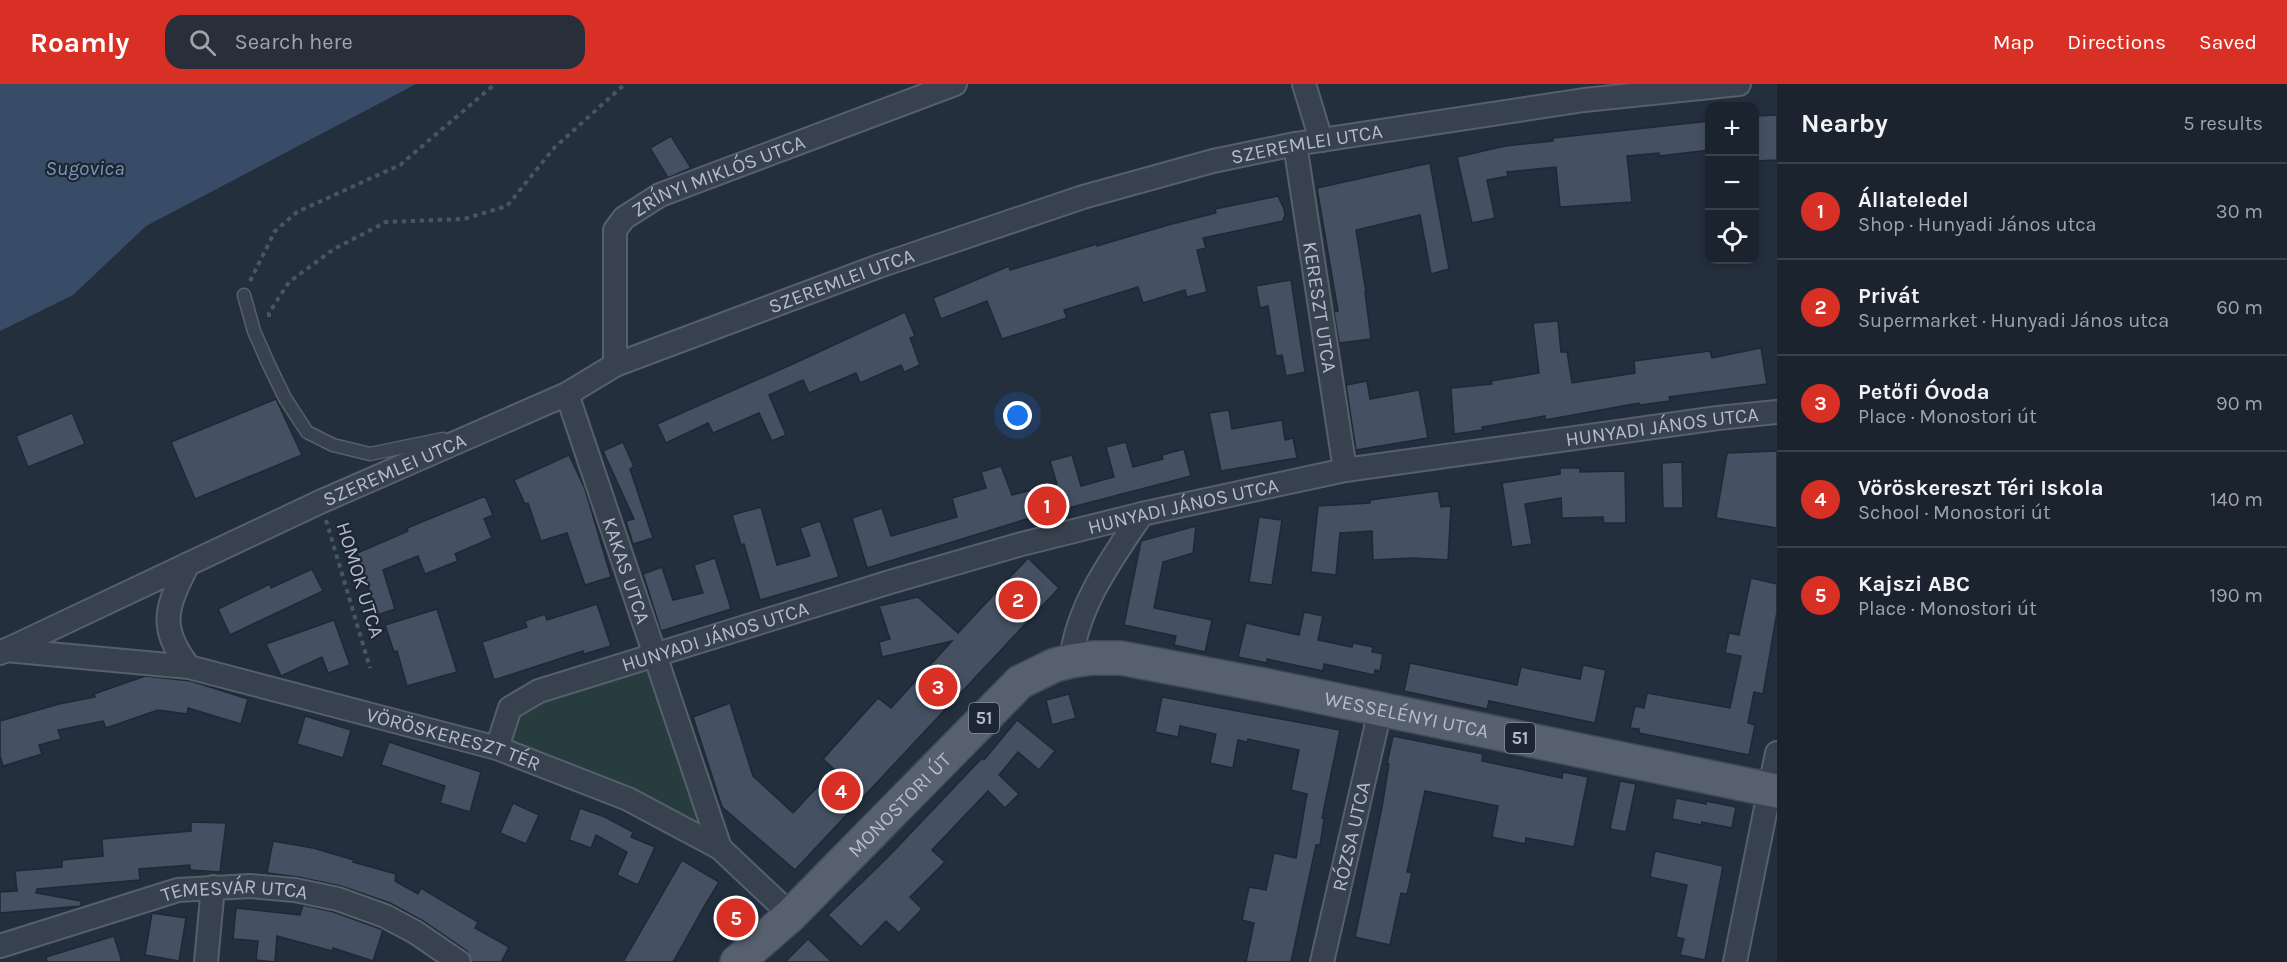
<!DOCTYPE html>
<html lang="en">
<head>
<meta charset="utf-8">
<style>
	:root { --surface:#1b232e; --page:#282f3a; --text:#f1f3f6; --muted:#a0a4aa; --line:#39404a; --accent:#d93025 }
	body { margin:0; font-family:Karla,sans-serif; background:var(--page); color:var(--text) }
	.controls { position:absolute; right:18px; top:18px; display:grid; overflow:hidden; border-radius:12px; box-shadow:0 3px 9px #0003 }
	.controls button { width:54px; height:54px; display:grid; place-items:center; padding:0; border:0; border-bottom:2px solid var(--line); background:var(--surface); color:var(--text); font:30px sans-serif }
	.you { position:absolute; left:1018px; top:332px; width:21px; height:21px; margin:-15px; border:4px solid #fff; border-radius:50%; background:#1a73e8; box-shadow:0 0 0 9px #1a73e833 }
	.badge { display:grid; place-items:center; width:39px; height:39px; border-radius:50%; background:var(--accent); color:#fff; font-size:20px; font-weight:700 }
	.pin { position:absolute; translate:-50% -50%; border:3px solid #fff; box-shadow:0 2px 6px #0006 }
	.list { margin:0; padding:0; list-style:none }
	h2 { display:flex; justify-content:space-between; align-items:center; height:78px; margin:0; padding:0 24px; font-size:26px }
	h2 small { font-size:20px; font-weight:400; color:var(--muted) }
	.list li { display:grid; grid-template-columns:39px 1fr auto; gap:18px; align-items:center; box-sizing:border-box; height:96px; padding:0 24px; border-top:2px solid var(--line) }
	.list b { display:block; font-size:22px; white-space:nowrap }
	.list p { margin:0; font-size:20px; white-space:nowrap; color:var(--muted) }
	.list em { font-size:20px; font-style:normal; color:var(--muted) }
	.icon { flex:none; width:33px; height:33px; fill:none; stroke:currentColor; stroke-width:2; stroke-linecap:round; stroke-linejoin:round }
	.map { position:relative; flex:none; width:1777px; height:878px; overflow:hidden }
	header { display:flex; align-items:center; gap:36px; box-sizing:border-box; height:84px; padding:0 30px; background:var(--accent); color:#fff }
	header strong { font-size:28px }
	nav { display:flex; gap:33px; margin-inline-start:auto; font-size:21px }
	.search { width:420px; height:54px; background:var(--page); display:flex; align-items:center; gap:15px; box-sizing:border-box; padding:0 21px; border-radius:18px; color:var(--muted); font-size:22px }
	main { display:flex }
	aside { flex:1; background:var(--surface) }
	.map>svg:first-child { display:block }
</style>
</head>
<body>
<header>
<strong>Roamly</strong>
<div class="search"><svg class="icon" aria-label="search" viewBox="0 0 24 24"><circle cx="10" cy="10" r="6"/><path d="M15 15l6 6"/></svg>Search here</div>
<nav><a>Map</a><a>Directions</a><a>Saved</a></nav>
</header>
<main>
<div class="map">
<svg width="1777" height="878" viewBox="0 0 1777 878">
	<rect width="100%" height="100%" fill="#242f3e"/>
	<path fill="#263c3f" d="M649,584L707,749L497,664L510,624Z"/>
	<path fill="#394c67" d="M0,0H416L146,142L73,211L0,247Z"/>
	<g fill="#455162" stroke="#1f2835" stroke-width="1.5">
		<path d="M1777,31V76L1755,77V32Z"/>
		<path d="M1710,37V66L1659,72V69L1627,72L1632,118L1560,123L1556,83L1507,88L1508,92L1487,96L1495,134L1472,139L1457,73L1505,62L1553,57V54Z"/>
		<path d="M671,52L691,84L668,94L650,64Z"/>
		<path d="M1430,79L1449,185L1431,190L1420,131L1356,146L1366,208H1365L1371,255L1339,259L1334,228L1338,227L1317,104Z"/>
		<path d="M1278,112L1284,125L1285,131L1283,137L1203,154L1206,164L1197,166L1207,208L1187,213L1185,206L1143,219L1138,203L1064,226L1067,234L1002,255L987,217L941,235L933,214L1009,182L1010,186L1097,160V162L1168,141L1216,129L1215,125Z"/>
		<path d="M1291,196L1305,288L1286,292L1282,271L1276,272L1268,222L1260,224L1256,202Z"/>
		<path d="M905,228L915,252L910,254L920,281L904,288L901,281L860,299L856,289L809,309L803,296L769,311L786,351L772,357L759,329L713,349L708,339L666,359L657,340L795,279Z"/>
		<path d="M1558,237L1561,268H1567L1572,299L1635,289L1634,277L1710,267L1712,274L1761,264L1767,300L1669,313L1670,317L1640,321L1639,319L1545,336V332L1482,343L1483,346L1454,350L1451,304L1492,300L1491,297L1539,289L1533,239Z"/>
		<path d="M1367,297L1370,315L1419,306L1428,354L1356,366L1346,301Z"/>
		<path d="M276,315L302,371L195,415L171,358Z"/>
		<path d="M1229,326L1232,345L1282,336L1285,356L1293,354L1297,374L1221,387L1209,329Z"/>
		<path d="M72,329L85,360L28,383L16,352Z"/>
		<path d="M623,358L634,383L630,385L653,454L633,460L626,437L634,435L603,367Z"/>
		<path d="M1126,358L1133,383L1163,375L1162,371L1184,365L1191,392L1030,434L867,484L852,434L882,424L891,452L957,433L952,414L986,404L981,388L1001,382L1012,411L1057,400L1050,377L1072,371L1081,402L1114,393L1106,363Z"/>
		<path d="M1777,367V444L1716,434L1727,369Z"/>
		<path d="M569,371L585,405L611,493L585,501L567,449L541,457L528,419L525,420L514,396Z"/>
		<path d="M1682,378L1683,424H1663L1662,379Z"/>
		<path d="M1560,384H1580V388L1625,387L1626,439H1604L1603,433L1562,434L1561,414L1525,420L1532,460L1512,463L1502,399L1560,390Z"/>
		<path d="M1438,407L1441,423L1451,422L1448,476L1414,474L1373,476L1372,447L1340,449L1336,491L1311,488L1318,422L1370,419V416Z"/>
		<path d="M485,412L493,431L484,435L492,454L455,470L458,477L425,490L418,472L383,486L395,525L377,531L357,469L408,447L407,444Z"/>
		<path d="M761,423L777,481L810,472L800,444L820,437L839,493L760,516L744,460L741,461L732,431Z"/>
		<path d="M1259,433L1282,436L1272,501L1249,498Z"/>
		<path d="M1196,442L1193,469L1163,478L1154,524L1212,536L1205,568L1174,561L1176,552L1124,541L1141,457Z"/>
		<path d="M715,474L731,525L661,547L643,490L662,483L673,516L703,509L694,481Z"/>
		<path d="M1028,474L1059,504L795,786L722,723L693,633L730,619L753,692L793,729L834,685L823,675L878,614L891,624L952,557L882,573L879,558L890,555L879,522L918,513L958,549Z"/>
		<path d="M312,485L323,507L230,551L218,525L270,500L271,504Z"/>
		<path d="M1751,494L1777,500V528L1763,610L1754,608L1748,639L1755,641L1749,671L1639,649V645L1630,644L1635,622L1644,624L1647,609L1730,624L1741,572L1725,569L1729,549L1739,551Z"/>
		<path d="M597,520L611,562L584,570L583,567L494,596L482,558L527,543L525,537L545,530L547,536Z"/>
		<path d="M437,525L457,588L407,602L397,567L394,568L385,541Z"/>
		<path d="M1304,528L1323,532L1318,556L1352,563L1353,559L1373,563L1372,568L1383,570L1380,587L1375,586L1374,591L1324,580L1323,587L1267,575V579L1238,573L1246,539L1299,551Z"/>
		<path d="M334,536L350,581L328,589L322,573L281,592L266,560Z"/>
		<path d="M1410,579L1517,601L1521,583L1580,595L1583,581L1606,586L1595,639L1489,617L1487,625L1404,607Z"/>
		<path d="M145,592L191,597L248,615L241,640L188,624L187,630L158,626L106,644L103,637L58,646L61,655L39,661L42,670L3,682L0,672V637L59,620L95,613L94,610Z"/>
		<path d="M1069,610L1076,634L1052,641L1046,616Z"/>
		<path d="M1162,613L1340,646L1322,734L1324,735L1320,761H1316L1291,878H1246L1254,839L1242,836L1249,803L1266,806L1274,769L1296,774L1307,710L1291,706L1299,666L1248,655L1247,658L1238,656L1233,684L1210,679L1216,650L1180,642L1178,653L1155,648Z"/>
		<path d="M305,632L351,646L343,674L297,660Z"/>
		<path d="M1017,636L1055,667L1039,686L1018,668L999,691L1019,710L1005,724L988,707L932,766L945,778L910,813L922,825L899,849L886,837L861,863L828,831L887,774L982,674L984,676Z"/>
		<path d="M1393,652L1483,670L1482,677L1562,694L1563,688L1588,693L1574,763L1526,754L1525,760L1492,753L1498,722L1425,707L1407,788L1412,789L1407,810L1401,809L1390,861L1355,853L1382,723L1389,680H1387Z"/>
		<path d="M389,658L481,688L470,728L440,719L445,702L381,681Z"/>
		<path d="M1620,697L1636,700L1626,748L1610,745Z"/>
		<path d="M1676,714L1706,720V717L1736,723L1732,744L1702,738L1701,741L1672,735Z"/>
		<path d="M513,719L539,731L526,760L500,749Z"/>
		<path d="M580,724L605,733L633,748L631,753L655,763L638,801L617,791L627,768L596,751L591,764L569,756Z"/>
		<path d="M191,738L226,739L220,788L190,786V781L139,785L140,796L37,805L36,809L81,817V822L0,829V808L17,807L15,787L62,783V776L103,772L102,755L191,747Z"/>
		<path d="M273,757L313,764L354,776L353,778L396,790L395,797L418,810L421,804L478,838L475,844L509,863L501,878H472L467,867L423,837L390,819L341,802L298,793L267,789Z"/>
		<path d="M1655,767L1723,782L1705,876L1680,871L1684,855L1676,853L1687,801L1650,793Z"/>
		<path d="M682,776L719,798L704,823L673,878H623Z"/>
		<path d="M303,821L334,828L383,846L373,877L333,864L332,867L277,852L275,878L256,876L258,857L233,855L236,824L300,831Z"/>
		<path d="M152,829L186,834L179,877L145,871Z"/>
		<path d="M114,852L122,878H47L46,873Z"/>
		<path d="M808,855L832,878H785Z"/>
	</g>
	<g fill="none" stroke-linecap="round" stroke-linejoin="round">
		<defs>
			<path id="service" d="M244,211L254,247L268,279L285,314L307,348L333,361L370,370L443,355"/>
			<g id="minor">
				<path d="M1304,0L1321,56"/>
				<path id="s1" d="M1295,60L1345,386"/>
				<path id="s2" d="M615,281V146L624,134L660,111L955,0"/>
				<path id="s3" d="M567,310L720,764"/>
				<path id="s4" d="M188,480C167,522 157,542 189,583L497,664L628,715L720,764L791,831"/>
				<path d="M6,566L189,583"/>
				<path id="s5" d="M0,569L320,418L567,310L615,281L879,182L1083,113L1213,77L1295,60L1584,16L1739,0"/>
				<path d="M1071,577C1077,522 1112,474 1142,430"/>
				<path id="s6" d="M497,664L510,624L539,607L890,498L1018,461L1142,430L1345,386L1718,334L1777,328"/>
				<path id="s7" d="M0,862L178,806L250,802L295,806L338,815L385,832L415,848L459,878"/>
				<path d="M206,878L213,803"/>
				<path id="s8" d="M1322,878L1376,644L1377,625"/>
				<path d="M1735,878L1777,669"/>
			</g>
			<g id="primary">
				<path id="s9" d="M737,878L791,831L1020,598L1055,581L1071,577L1092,574H1121L1263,601L1777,707"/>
			</g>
		</defs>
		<use href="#service" stroke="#565f6c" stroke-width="15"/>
		<use href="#minor" stroke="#565f6c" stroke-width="26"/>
		<use href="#primary" stroke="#414a57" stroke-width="36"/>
		<g stroke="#44595c" stroke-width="4" stroke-dasharray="4.5 4.5" stroke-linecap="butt">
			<path d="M250,197L275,147L297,128L400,81L495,0"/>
			<path d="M269,233V229L289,198L334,165L386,138L464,135L507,122L554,64L625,0"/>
			<path d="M326,436L370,584"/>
		</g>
		<use href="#service" stroke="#38414e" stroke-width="12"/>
		<use href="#minor" stroke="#38414e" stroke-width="22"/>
		<use href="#primary" stroke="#56606e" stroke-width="33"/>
	</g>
	<g text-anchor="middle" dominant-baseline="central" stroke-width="4.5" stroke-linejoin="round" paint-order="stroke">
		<g fill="#1d2633" stroke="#878f9c" stroke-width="1.5">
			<rect x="969" y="619" width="30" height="30" rx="4.5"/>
			<rect x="1505" y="639" width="30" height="30" rx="4.5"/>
		</g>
		<g font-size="18" font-weight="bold" fill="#b4bcc9">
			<text x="984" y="634">51</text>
			<text x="1520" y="654">51</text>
		</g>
		<g font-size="20" fill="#b4bcc9" stroke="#1d2633">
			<text stroke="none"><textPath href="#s5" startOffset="1407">SZEREMLEI UTCA</textPath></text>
			<text stroke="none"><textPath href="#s2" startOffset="254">ZRÍNYI MIKLÓS UTCA</textPath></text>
			<text stroke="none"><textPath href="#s5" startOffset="921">SZEREMLEI UTCA</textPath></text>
			<text stroke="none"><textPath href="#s1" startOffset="165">KERESZT UTCA</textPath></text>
			<text stroke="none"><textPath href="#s6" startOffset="1232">HUNYADI JÁNOS UTCA</textPath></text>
			<text stroke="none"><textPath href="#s5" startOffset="435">SZEREMLEI UTCA</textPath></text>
			<text stroke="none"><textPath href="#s6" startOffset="746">HUNYADI JÁNOS UTCA</textPath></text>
			<text stroke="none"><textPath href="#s3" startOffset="186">KAKAS UTCA</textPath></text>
			<text transform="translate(360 496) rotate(73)">HOMOK UTCA</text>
			<text stroke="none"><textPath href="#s6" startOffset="260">HUNYADI JÁNOS UTCA</textPath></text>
			<text stroke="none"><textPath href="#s9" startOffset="795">WESSELÉNYI UTCA</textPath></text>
			<text stroke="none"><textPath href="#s4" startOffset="386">VÖRÖSKERESZT TÉR</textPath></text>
			<text stroke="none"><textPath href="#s9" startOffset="226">MONOSTORI ÚT</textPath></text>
			<text stroke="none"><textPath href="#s8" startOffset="129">RÓZSA UTCA</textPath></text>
			<text stroke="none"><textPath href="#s7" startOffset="243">TEMESVÁR UTCA</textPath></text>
		</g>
		<g font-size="21" font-style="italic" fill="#7c92b1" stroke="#1d2633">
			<text x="85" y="84">Sugovica</text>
		</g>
	</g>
</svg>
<div class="controls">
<button>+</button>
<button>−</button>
<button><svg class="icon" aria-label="locate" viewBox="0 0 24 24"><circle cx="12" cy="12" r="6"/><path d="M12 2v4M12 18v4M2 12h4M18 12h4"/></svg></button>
</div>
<div class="you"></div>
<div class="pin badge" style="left:1047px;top:422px">1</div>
<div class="pin badge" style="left:1018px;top:516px">2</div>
<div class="pin badge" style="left:938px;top:603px">3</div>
<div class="pin badge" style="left:841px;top:707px">4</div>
<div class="pin badge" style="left:736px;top:834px">5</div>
</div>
<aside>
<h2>Nearby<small>5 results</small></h2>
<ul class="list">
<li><span class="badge">1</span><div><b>Állateledel</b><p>Shop · Hunyadi János utca</p></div><em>30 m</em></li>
<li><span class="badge">2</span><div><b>Privát</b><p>Supermarket · Hunyadi János utca</p></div><em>60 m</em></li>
<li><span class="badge">3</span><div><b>Petőfi Óvoda</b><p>Place · Monostori út</p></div><em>90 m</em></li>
<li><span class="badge">4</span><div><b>Vöröskereszt Téri Iskola</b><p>School · Monostori út</p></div><em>140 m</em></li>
<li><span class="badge">5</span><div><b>Kajszi ABC</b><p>Place · Monostori út</p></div><em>190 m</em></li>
</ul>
</aside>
</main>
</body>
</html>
